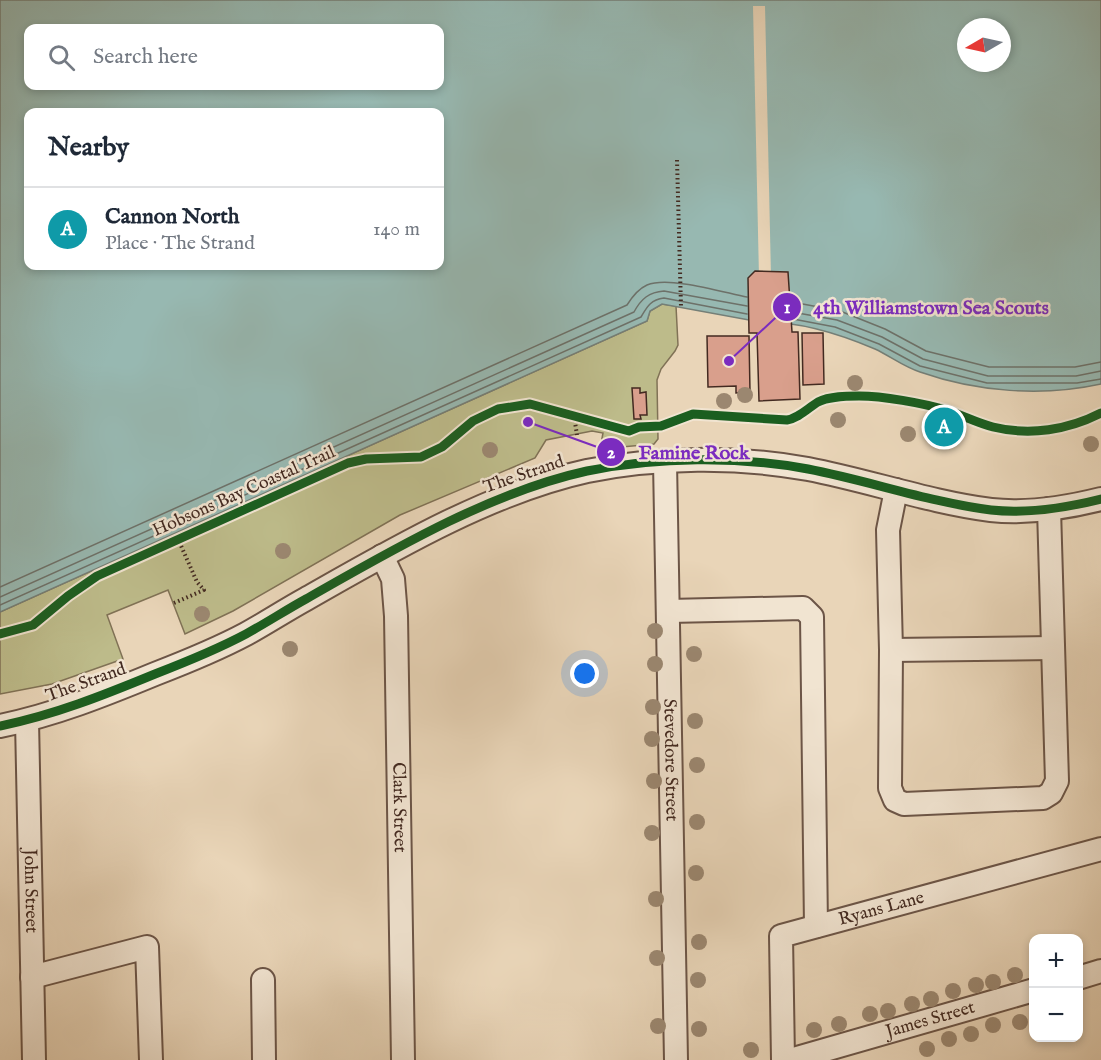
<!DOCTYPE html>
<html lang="en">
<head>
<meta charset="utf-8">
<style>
	:root { --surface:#fff; --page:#f2f2f3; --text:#1f2937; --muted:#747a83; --line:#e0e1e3; --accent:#111827 }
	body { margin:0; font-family:"IM FELL English",serif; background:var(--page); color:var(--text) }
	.controls { position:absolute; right:18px; bottom:18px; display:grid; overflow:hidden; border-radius:12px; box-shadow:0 3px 9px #0003 }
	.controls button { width:54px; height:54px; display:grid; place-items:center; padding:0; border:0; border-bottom:2px solid var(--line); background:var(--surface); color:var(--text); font:30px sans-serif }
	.compass { position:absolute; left:957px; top:18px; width:54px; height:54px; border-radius:50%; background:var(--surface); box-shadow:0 3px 9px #0003; rotate:261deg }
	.you { position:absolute; left:585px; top:674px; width:21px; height:21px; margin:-15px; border:4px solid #fff; border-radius:50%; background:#1a73e8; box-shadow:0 0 0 9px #1a73e833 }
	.badge { display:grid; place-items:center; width:39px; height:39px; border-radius:50%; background:var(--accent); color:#fff; font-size:20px; font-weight:700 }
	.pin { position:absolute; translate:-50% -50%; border:3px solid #fff; box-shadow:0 2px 6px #0006 }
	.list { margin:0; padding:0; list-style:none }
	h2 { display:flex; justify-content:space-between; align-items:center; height:78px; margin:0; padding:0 24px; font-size:26px }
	h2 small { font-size:20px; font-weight:400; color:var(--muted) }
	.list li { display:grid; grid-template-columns:39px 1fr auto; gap:18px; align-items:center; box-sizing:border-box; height:84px; padding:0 24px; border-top:2px solid var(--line) }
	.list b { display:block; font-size:22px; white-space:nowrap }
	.list p { margin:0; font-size:20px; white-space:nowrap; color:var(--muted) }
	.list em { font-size:20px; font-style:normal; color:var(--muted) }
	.icon { flex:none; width:33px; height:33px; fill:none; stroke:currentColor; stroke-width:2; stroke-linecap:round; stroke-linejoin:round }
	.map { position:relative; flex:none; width:1101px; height:1060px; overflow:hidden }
	.search { position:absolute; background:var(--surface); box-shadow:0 3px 9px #0003; left:24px; top:24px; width:420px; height:66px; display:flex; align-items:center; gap:15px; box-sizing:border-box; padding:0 21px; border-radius:12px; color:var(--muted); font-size:22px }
	.panel { position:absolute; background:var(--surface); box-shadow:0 3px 9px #0003; left:24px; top:108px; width:420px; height:162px; border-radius:12px }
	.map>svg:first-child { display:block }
</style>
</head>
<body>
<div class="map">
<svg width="1101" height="1060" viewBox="0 0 1101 1060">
	<rect width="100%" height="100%" fill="#e9d5b8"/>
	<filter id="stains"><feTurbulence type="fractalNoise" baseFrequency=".00333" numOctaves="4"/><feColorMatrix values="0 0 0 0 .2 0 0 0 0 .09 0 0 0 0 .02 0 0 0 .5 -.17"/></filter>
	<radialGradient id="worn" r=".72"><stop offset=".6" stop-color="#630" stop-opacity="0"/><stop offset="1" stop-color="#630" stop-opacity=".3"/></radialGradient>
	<path fill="#bdbb8a" stroke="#807256" stroke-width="1.5" d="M662,304L676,306L678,345L675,351L661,369L657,380L658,439L654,444L600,449L603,433L592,431L546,440L535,458L400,515L233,611L185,634L168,590L107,615L123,659L52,684L0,694V612L647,321L650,311Z"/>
	<path fill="#97b8b1" stroke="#757f77" stroke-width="1.5" fill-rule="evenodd" d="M0,0H1101V384C1042,397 977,392 920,372C904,367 890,356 875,349C840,334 799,321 760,322L662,304L650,311L647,321L0,612ZM966,27H1002V63H966ZM28,28H440V86H28ZM28,112H440V266H28Z"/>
	<path fill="#e9d5b8" d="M753,6H765L772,322H760Z"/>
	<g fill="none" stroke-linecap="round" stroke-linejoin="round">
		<g stroke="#6d7169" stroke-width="1.5">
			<path d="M792,302L840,311L885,329L926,351L989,367H1075L1101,362"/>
			<path d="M792,312L837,320L882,337L923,359L988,376H1076L1101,371"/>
			<path d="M793,319L835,327L879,344L920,366L987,383H1077L1101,379"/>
			<path d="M0,587L627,305C632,297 638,289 647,285C669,276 722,292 747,297"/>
			<path d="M0,597L634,312C641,299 649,292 664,291L747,306"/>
			<path d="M0,605L641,317C647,307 650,300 664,298L747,314"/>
		</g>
	</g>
	<g fill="#d99f8c" stroke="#432a21" stroke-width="1.5">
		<path d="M755,271L788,272L792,332H798L800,399L759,401L757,333H749L748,278Z"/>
		<path d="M802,333H823L824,384L803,385Z"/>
		<path d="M707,336H749L750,392L736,393V386L708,387Z"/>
		<path d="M632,388H640V393L646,392L647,415H640L641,419H634Z"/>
	</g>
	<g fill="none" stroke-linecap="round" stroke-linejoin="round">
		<defs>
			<g id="minor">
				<path id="s1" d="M665,462L676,1060"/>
				<path d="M896,490L888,530L891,650L890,788L895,800L904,804L1043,798L1051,793L1057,781L1049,509"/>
				<path id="s2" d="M382,556L393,579L396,616L403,1060"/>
				<path d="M669,611L803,608L812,617L816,926"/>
				<path d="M891,650L1053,648"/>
				<path id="s3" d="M27,721L34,1060"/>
				<path d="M0,726C54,715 104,695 155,674C186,662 216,650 246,634C266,623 286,610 306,599C392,550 491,492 587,471C658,457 737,456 808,469C870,481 929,502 991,510C1028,514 1065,508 1101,499"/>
				<path d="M32,977L147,947L151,1060"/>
				<path d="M1078,978L1101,971"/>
				<path d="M263,980L264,1060"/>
				<path id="s4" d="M783,1060L781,936L1101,849"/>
				<path id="s5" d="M790,1060L1034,990"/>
			</g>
		</defs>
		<use href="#minor" stroke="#6c5547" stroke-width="26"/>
		<g stroke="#432a21" stroke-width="4" stroke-dasharray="1.5 3" stroke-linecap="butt">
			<path d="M677,160L681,307"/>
			<path d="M574,416L577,435"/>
			<path d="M174,603L204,590L197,582L178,539"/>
		</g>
		<use href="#minor" stroke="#f1e4d1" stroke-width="22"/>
		<defs>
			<g id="cycleway">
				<path d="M0,634L33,625L68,596L97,576L348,463L366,459L421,457L442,447L473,421L498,409L530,404L629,431L639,427L661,426L693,414L787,420C799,418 808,408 818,402C830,396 847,396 859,396C883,396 922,403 946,410C962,415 977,423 993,427C1030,436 1068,430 1101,413"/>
				<path d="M0,726C54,715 104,695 155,674C186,662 216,650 246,634C266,623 286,610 306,599C392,550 491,492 587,471C658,457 737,456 808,469C870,481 929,502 991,510C1028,514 1065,508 1101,499"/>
			</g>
		</defs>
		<use href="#cycleway" stroke="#f1e4d1" stroke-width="13"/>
		<use href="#cycleway" stroke="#1b5e20" stroke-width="9"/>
	</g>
	<g fill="#9b8770">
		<circle cx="855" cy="383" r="8"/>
		<circle cx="745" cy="395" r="8"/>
		<circle cx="724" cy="401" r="8"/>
		<circle cx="838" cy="420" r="8"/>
		<circle cx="908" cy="434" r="8"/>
		<circle cx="1091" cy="444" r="8"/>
		<circle cx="490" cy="450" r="8"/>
		<circle cx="283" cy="551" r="8"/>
		<circle cx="202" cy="614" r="8"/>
		<circle cx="655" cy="631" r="8"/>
		<circle cx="290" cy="649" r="8"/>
		<circle cx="694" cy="654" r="8"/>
		<circle cx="655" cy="664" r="8"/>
		<circle cx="653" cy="707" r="8"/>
		<circle cx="695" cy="721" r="8"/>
		<circle cx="652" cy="739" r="8"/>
		<circle cx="697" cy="765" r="8"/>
		<circle cx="654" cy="781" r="8"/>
		<circle cx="697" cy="822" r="8"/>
		<circle cx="652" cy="833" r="8"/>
		<circle cx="696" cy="873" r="8"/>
		<circle cx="656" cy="899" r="8"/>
		<circle cx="699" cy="942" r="8"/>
		<circle cx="657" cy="958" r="8"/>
		<circle cx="1015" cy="975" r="8"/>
		<circle cx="698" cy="980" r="8"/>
		<circle cx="993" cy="982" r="8"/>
		<circle cx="976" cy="985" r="8"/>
		<circle cx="953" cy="991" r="8"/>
		<circle cx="931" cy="999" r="8"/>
		<circle cx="912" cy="1004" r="8"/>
		<circle cx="888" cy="1011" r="8"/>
		<circle cx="870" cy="1014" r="8"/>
		<circle cx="1020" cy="1022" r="8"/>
		<circle cx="839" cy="1024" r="8"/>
		<circle cx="993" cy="1025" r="8"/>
		<circle cx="658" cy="1026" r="8"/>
		<circle cx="699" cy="1029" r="8"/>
		<circle cx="814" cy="1030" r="8"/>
		<circle cx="971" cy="1034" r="8"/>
		<circle cx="949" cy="1039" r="8"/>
		<circle cx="927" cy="1049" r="8"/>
		<circle cx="751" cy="1050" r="8"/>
	</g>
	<g text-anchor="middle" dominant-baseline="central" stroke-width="5" stroke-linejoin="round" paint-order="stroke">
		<g font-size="18" fill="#432a21" stroke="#f1e4d1">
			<text transform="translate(524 475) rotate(-19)">The Strand</text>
			<text transform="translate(244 492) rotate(-24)">Hobsons Bay Coastal Trail</text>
			<text transform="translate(86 683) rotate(-20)">The Strand</text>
			<text stroke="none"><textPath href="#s1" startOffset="298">Stevedore Street</textPath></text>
			<text stroke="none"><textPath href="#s2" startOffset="254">Clark Street</textPath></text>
			<text stroke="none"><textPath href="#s3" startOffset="170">John Street</textPath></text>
			<text stroke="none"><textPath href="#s4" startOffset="228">Ryans Lane</textPath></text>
			<text stroke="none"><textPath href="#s5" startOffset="146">James Street</textPath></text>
		</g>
	</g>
	<path fill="none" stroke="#7b2cbf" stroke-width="2" d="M729 361L787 307M528 422L611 452"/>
	<g fill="#7b2cbf" stroke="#f1e4d1" stroke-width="2">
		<circle cx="729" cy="361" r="6"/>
		<circle cx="528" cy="422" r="6"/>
		<circle cx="787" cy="307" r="15"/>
		<circle cx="611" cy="452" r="15"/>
	</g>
	<g font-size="18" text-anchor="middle" font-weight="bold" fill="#fff">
		<text x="787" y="313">1</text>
		<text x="611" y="458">2</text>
	</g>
	<g font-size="20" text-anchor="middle" font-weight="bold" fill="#7b2cbf" stroke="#f1e4d1" stroke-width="5" stroke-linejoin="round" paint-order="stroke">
		<text x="931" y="314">4th Williamstown Sea Scouts</text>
		<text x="694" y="459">Famine Rock</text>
	</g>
	<rect width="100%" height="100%" filter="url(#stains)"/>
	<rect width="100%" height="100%" fill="url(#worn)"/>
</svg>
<div class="controls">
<button>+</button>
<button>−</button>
</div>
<svg class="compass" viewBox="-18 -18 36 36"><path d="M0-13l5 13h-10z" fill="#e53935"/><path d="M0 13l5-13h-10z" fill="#747a83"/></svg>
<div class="you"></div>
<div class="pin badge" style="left:944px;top:427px;background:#0f9aa8">A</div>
<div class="search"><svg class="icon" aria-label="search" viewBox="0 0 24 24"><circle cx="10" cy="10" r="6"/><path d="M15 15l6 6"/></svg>Search here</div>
<section class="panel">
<h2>Nearby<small></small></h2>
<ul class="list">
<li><span class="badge" style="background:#0f9aa8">A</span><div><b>Cannon North</b><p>Place · The Strand</p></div><em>140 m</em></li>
</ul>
</section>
</div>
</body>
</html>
